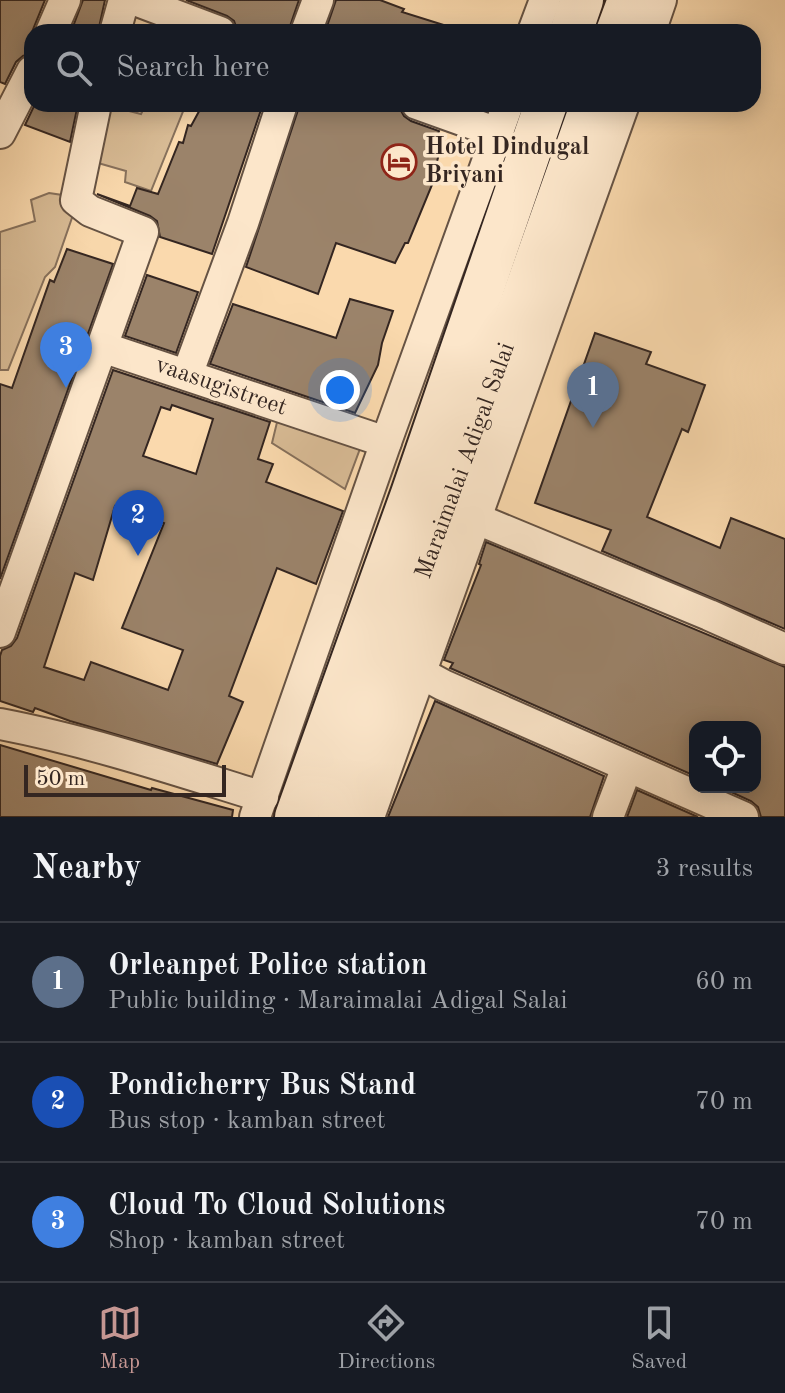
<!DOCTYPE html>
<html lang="en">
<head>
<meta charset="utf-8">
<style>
	:root { --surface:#171b24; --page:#20242c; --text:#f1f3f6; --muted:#9ea1a6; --line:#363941; --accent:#c59692 }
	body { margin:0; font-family:"Old Standard TT",serif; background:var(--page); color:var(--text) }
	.controls { position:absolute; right:24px; bottom:24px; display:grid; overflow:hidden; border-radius:16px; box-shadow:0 4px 20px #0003 }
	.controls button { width:72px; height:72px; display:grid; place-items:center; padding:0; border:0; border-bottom:2px solid var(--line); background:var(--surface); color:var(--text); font:40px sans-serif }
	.scale { position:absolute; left:24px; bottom:20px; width:202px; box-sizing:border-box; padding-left:8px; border:4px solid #342621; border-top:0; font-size:22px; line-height:28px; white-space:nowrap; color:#342621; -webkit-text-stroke:6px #fce6ca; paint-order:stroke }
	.you { position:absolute; left:340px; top:390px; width:28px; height:28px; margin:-20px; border:6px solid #fff; border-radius:50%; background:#1a73e8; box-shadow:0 0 0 12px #1a73e833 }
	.badge { display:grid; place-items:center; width:52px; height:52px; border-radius:50%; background:var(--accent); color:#fff; font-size:26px; font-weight:700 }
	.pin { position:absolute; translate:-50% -66px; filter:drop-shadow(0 2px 4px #0008) }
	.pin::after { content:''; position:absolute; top:42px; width:28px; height:24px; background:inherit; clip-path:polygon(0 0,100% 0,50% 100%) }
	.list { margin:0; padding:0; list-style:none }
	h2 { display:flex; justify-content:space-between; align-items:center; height:104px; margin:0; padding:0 32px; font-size:34px }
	h2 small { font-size:26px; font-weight:400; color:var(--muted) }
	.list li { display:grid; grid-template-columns:52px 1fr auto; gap:24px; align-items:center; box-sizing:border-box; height:120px; padding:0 32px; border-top:2px solid var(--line) }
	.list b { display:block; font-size:30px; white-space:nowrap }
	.list p { margin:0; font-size:26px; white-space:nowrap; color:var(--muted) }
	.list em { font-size:26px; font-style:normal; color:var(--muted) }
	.icon { flex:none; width:44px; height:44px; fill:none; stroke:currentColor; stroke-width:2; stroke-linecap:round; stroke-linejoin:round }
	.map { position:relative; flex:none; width:785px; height:817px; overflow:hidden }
	.search { position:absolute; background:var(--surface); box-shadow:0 4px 20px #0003; left:24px; right:24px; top:24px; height:88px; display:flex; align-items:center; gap:20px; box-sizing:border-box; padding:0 28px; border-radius:24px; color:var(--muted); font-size:30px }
	.sheet { height:464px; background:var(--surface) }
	nav { display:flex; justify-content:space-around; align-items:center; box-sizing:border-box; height:112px; border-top:2px solid var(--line); background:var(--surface); font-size:22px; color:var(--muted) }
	nav a { display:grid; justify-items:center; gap:4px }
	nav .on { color:var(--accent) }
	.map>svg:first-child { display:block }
</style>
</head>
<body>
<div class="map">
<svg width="785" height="817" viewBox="0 0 785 817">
	<rect width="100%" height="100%" fill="#fad9ad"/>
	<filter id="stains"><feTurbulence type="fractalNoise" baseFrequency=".0025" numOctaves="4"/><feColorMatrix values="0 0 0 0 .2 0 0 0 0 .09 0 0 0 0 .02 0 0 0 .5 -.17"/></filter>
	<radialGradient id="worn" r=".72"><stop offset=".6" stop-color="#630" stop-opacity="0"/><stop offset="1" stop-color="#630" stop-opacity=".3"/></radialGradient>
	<g fill="#d8bb95" stroke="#86705b" stroke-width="2">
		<path d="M102,104L141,114L146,104H186L151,191L125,182L126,171L91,161Z"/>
		<path d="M49,193L69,196L74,212L55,267L45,277L8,370H0V232L35,221L31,200Z"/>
		<path d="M279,414L361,446L345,489L272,443Z"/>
	</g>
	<g fill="#9b836a" stroke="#342621" stroke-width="2" fill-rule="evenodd">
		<path d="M0,0H45L32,32V53L23,56L16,62L5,84L0,82Z"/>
		<path d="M83,0H105L98,32H71Z"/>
		<path d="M186,0H299L288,32H238L234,21L227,16Z"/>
		<path d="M336,0H380L404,9L402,12L450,27L449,32H325Z"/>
		<path d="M35,104H78L70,142L25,125Z"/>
		<path d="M203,104H263L212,254L160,237L157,221L150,216L97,194L130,206L137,188L158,194L179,142L183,143L188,125L191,126Z"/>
		<path d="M300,104H386L400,109L404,116L411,121L439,131L433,151L439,154L432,180H434L408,243H405L395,263L336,243L318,294L246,267Z"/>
		<path d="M67,249L113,264L0,579V384L12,388L50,280L54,282Z"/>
		<path d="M147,275L198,292L176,353L125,336Z"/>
		<path d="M350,299L393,311L382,343L378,365L355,413L210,364L233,304L336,338Z"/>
		<path d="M595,333L651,352L646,364L705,385L688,432L682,429L647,517L720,548L731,518L785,539V629L602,551L611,530L535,503Z"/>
		<path d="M113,370L270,422L258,459L273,464L266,482L343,511L316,584L277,568L229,696L243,702L217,764L70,721L35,708L33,712L0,701V656L2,650L11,646L17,638ZM172,405L213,419L196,474L143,456L161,407L170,410ZM115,506L164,523L122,628L183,650L168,690L91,662L84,680L44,667L75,573L93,580Z"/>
		<path d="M486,542L785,667V817H761L758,807L751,801L720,787H755V727H695V776L450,668L453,663L444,660L481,565L479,564Z"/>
		<path d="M435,701L604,776L590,817H388Z"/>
		<path d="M0,745L151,790L152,788L233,810L232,817H0Z"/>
		<path d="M637,790L698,817H627Z"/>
	</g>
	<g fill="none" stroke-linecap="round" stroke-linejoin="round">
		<defs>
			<g id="minor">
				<path d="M135,0L220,32"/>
				<path d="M51,32L65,0"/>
				<path d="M115,32L124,0"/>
				<path d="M306,32L318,0"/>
				<path d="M533,32L545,0"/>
				<path d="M650,32L661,0"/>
				<path d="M417,104L498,133"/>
				<path d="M0,133L32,71"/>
				<path d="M102,347L386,442"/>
				<path d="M187,375L243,223L282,104"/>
				<path d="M477,519L709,615L785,649"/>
				<path d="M0,632L143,232L90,211L76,200L96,104"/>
				<path d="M406,665L443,685L743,817"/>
				<path d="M0,724C89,741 176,770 263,797"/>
				<path d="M255,817L386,442L508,104"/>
				<path d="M369,817L624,104"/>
				<path d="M608,817L627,767"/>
			</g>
			<g id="secondary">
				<path d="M571,32L582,0"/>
				<path d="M617,32L629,0"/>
				<path d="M296,817L412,494L546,104"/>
				<path d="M339,817L592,104"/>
			</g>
		</defs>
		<use href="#minor" stroke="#665344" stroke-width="34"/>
		<use href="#secondary" stroke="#342621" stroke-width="46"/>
		<use href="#minor" stroke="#fce6ca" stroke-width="30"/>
		<use href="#secondary" stroke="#fce6ca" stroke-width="42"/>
	</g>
	<defs>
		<symbol id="hotel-ring" viewBox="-11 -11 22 22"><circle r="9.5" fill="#fce6ca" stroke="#8f2418" stroke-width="1.5"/><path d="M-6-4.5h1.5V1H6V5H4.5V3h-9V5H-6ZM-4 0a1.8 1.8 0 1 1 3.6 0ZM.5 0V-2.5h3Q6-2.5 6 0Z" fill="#8f2418"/></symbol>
	</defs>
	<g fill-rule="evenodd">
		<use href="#hotel-ring" x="379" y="142" width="40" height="40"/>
	</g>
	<g text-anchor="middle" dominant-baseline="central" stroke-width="7" stroke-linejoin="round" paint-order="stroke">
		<g font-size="24" font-weight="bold" fill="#342621" stroke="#fce6ca" text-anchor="start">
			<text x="425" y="148">Hotel Dindugal<tspan x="425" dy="28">Briyani</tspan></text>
		</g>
		<g font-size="24" fill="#342621" stroke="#fce6ca">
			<text transform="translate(221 387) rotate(19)">vaasugistreet</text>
			<text transform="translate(466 461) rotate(-70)">Maraimalai Adigal Salai</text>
		</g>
	</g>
	<rect width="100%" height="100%" filter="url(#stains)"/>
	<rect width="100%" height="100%" fill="url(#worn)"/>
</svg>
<div class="controls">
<button><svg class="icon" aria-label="locate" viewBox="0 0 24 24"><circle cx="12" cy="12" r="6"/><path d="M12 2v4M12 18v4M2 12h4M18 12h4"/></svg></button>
</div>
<div class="scale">50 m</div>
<div class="you"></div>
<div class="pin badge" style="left:593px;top:428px;background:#5c6f8a">1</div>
<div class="pin badge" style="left:138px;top:556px;background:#1a4fb4">2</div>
<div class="pin badge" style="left:66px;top:388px;background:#3f7fe0">3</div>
<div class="search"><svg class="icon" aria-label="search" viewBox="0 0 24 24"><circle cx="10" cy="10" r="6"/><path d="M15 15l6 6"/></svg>Search here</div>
</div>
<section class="sheet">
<h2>Nearby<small>3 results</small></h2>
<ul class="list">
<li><span class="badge" style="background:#5c6f8a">1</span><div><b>Orleanpet Police station</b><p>Public building · Maraimalai Adigal Salai</p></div><em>60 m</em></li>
<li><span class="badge" style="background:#1a4fb4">2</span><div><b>Pondicherry Bus Stand</b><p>Bus stop · kamban street</p></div><em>70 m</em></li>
<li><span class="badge" style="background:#3f7fe0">3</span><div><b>Cloud To Cloud Solutions</b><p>Shop · kamban street</p></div><em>70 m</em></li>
</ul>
</section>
<nav>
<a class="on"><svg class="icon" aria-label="map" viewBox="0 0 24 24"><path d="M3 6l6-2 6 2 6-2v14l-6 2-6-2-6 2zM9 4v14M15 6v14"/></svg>Map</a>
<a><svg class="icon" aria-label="directions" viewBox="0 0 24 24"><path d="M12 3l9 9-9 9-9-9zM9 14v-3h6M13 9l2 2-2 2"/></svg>Directions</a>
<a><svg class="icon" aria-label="saved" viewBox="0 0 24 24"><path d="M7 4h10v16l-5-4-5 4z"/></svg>Saved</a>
</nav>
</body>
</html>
